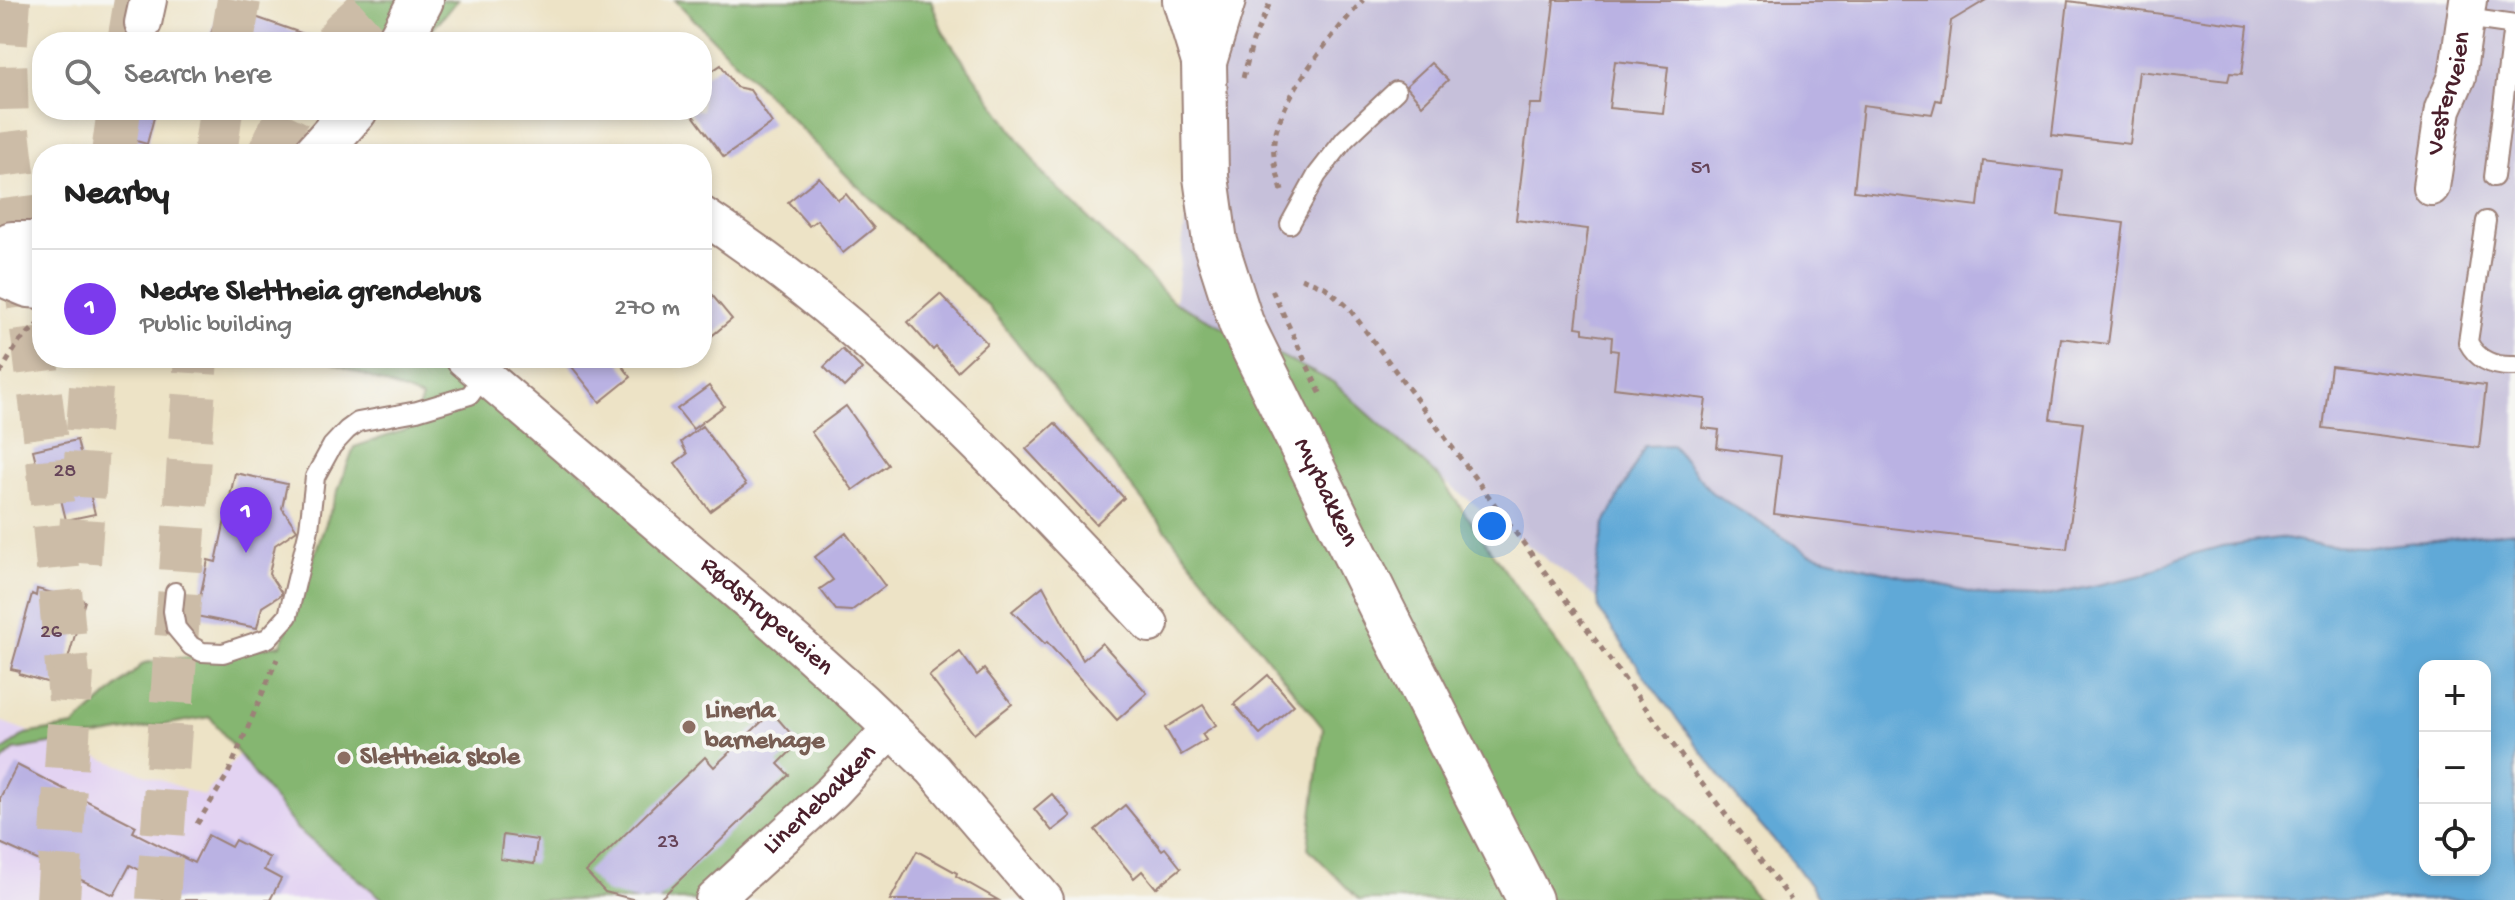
<!DOCTYPE html>
<html lang="en">
<head>
<meta charset="utf-8">
<style>
	:root { --surface:#fff; --page:#f2f2f2; --text:#222; --muted:#767676; --line:#e0e0e0; --accent:#7c3aed }
	body { margin:0; font-family:"Gochi Hand",sans-serif; background:var(--page); color:var(--text) }
	.controls { position:absolute; right:24px; bottom:24px; display:grid; overflow:hidden; border-radius:16px; box-shadow:0 4px 12px #0003 }
	.controls button { width:72px; height:72px; display:grid; place-items:center; padding:0; border:0; border-bottom:2px solid var(--line); background:var(--surface); color:var(--text); font:40px sans-serif }
	.you { position:absolute; left:1492px; top:526px; width:28px; height:28px; margin:-20px; border:6px solid #fff; border-radius:50%; background:#1a73e8; box-shadow:0 0 0 12px #1a73e833 }
	.badge { display:grid; place-items:center; width:52px; height:52px; border-radius:50%; background:var(--accent); color:#fff; font-size:26px; font-weight:700 }
	.pin { position:absolute; translate:-50% -66px; filter:drop-shadow(0 2px 4px #0008) }
	.pin::after { content:''; position:absolute; top:42px; width:28px; height:24px; background:inherit; clip-path:polygon(0 0,100% 0,50% 100%) }
	.list { margin:0; padding:0; list-style:none }
	h2 { display:flex; justify-content:space-between; align-items:center; height:104px; margin:0; padding:0 32px; font-size:34px }
	h2 small { font-size:26px; font-weight:400; color:var(--muted) }
	.list li { display:grid; grid-template-columns:52px 1fr auto; gap:24px; align-items:center; box-sizing:border-box; height:120px; padding:0 32px; border-top:2px solid var(--line) }
	.list b { display:block; font-size:30px; white-space:nowrap }
	.list p { margin:0; font-size:26px; white-space:nowrap; color:var(--muted) }
	.list em { font-size:26px; font-style:normal; color:var(--muted) }
	.icon { flex:none; width:44px; height:44px; fill:none; stroke:currentColor; stroke-width:2; stroke-linecap:round; stroke-linejoin:round }
	.map { position:relative; flex:none; width:2515px; height:900px; overflow:hidden }
	.search { position:absolute; background:var(--surface); box-shadow:0 4px 12px #0003; left:32px; top:32px; width:680px; height:88px; display:flex; align-items:center; gap:20px; box-sizing:border-box; padding:0 28px; border-radius:32px; color:var(--muted); font-size:30px }
	.panel { position:absolute; background:var(--surface); box-shadow:0 4px 12px #0003; left:32px; top:144px; width:680px; height:224px; border-radius:32px }
	.map>svg:first-child { display:block }
</style>
</head>
<body>
<div class="map">
<svg width="2515" height="900" viewBox="0 0 2515 900">
	<rect width="100%" height="100%" fill="#f6f6f2"/>
	<filter id="ink" filterUnits="userSpaceOnUse"><feTurbulence type="fractalNoise" baseFrequency=".0125" numOctaves="2"/><feDisplacementMap in="SourceGraphic" scale="16" xChannelSelector="R" yChannelSelector="G"/><feConvolveMatrix kernelMatrix="1 2 1 2 8 2 1 2 1" color-interpolation-filters="sRGB"/></filter>
	<filter id="wash" filterUnits="userSpaceOnUse"><feTurbulence type="fractalNoise" baseFrequency=".006" numOctaves="4" result="noise"/><feDisplacementMap in="SourceGraphic" scale="32" xChannelSelector="R" yChannelSelector="G"/><feGaussianBlur stdDeviation="1.8" result="paint"/><feColorMatrix in="noise" values="0 0 0 0 0 0 0 0 0 0 0 0 0 0 0 0 0 1.4 0 .05"/><feComposite in="paint" operator="in"/></filter>
	<g filter="url(#wash)">
		<rect width="100%" height="100%" fill="#ede3c6"/>
		<path fill="#e3d3f2" d="M353,617L479,900H0V721L204,796Z"/>
		<path fill="#c6c0da" d="M1230,0H2515V531L2371,547L2321,546L2279,538L2181,557L2143,575L2038,598L1989,597L1810,554L1711,492L1672,445L1596,574L1598,599L1440,478L1333,382L1175,304L1206,52Z"/>
		<g fill="#85b671" stroke="#686a4e" stroke-width="2">
			<path d="M351,0H458L421,42H352Z"/>
			<path d="M675,0H931L943,32L1044,175L1175,303L1333,382L1440,478L1541,622L1650,769L1758,900H1359L1308,848L1323,728L988,306L853,182Z"/>
			<path d="M321,358H441L845,686L875,751L727,900H384L297,829L210,717L14,750L0,763V753L25,734L74,726L144,663L281,645L354,447L411,428L422,398Z"/>
		</g>
		<path fill="#60a9d7" stroke="#556481" stroke-width="2" fill-rule="evenodd" d="M1672,445L1711,492L1810,554L1989,597L2038,598L2143,575L2181,557L2223,546L2279,538L2321,546L2371,547L2515,531V900H1821L1793,862L1743,806L1648,681L1599,610L1596,574L1604,525L1645,446ZM2425,666H2485V870H2425Z"/>
		<g id="blocks">
			<g fill="#bab2e3" fill-rule="evenodd">
				<path d="M1554,0H1986L1951,21L1941,101L1936,100L1932,114L1863,105L1854,191L1978,206L1983,161L2063,171L2058,215L2124,223L2108,344L2061,338L2050,419L2083,423L2067,549L1774,514L1781,456L1717,448L1719,430L1702,428L1706,399L1614,388L1618,351L1611,350L1612,337L1583,333V328L1576,327L1588,229L1516,220L1530,104H1542ZM1615,61L1668,67L1663,113L1609,108Z"/>
				<path d="M2068,1L2248,26L2242,74L2230,73L2228,81L2139,71L2130,144L2052,135Z"/>
				<path d="M221,5L315,38L314,42H208Z"/>
				<path d="M1431,63L1448,80L1422,105L1406,86Z"/>
				<path d="M721,65L736,87L750,90L772,123L724,157L689,110H702V78Z"/>
				<path d="M102,110H156L147,144L97,130Z"/>
				<path d="M819,177L838,200L846,194L874,228L843,253L817,220L809,226L788,202Z"/>
				<path d="M702,283L732,319L702,344Z"/>
				<path d="M940,294L987,343L957,371L936,347L933,350L908,322Z"/>
				<path d="M842,349L862,369L844,387L824,367Z"/>
				<path d="M565,358H616L631,377L600,402Z"/>
				<path d="M2331,366L2486,385L2479,448L2323,428Z"/>
				<path d="M709,386L724,406L693,429L677,409Z"/>
				<path d="M846,406L888,465L853,490L811,432Z"/>
				<path d="M1055,423L1124,498L1096,524L1026,449Z"/>
				<path d="M702,426L746,485L710,511L675,463L687,454L681,442Z"/>
				<path d="M77,440L95,514L66,520L59,491L44,494L33,450Z"/>
				<path d="M235,473L287,484L282,508L297,530L275,545L269,574L281,592V595L262,607L257,628L196,616L208,560L216,562Z"/>
				<path d="M846,533L885,586L851,611L836,610L820,589L833,580L815,557Z"/>
				<path d="M1043,586L1083,660L1102,643L1147,693L1117,720L1047,642L1045,644L1012,611Z"/>
				<path d="M37,589L85,601L60,686L19,674L20,671L11,669L32,594L36,596Z"/>
				<path d="M960,652L977,675L984,669L1012,704L974,734L929,676Z"/>
				<path d="M1268,675L1294,705L1260,734L1234,704Z"/>
				<path d="M1203,705L1216,725L1202,734L1206,740L1181,755L1165,728Z"/>
				<path d="M772,712L799,743L778,764L789,775L659,900H636L605,892L586,872L705,757L714,767Z"/>
				<path d="M17,765L136,826L133,832L194,863L208,835L231,847L235,840L270,858L264,870L281,879L270,900H163L171,886L130,865L114,895L0,843V798Z"/>
				<path d="M1052,794L1071,816L1052,831L1034,809Z"/>
				<path d="M1125,805L1162,850L1165,848L1181,868L1156,888L1142,871L1134,878L1095,830Z"/>
				<path d="M503,835L537,840L534,864L500,859Z"/>
				<path d="M917,851L957,873L956,876L998,900H890Z"/>
			</g>
		</g>
	</g>
	<g filter="url(#ink)">
		<use href="#blocks" fill-opacity="0" stroke="#9c8178" stroke-width="2"/>
		<g fill="none" stroke-linecap="round" stroke-linejoin="round">
			<g stroke="#ccbca7" stroke-width="44" stroke-dasharray="44 22" stroke-linecap="butt">
				<path d="M9,0L5,55L7,124L48,459L70,699"/>
				<path d="M129,42L136,0"/>
				<path d="M232,42L239,0"/>
				<path d="M336,42L343,32L378,0"/>
				<path d="M113,154L119,110"/>
				<path d="M215,154L221,110"/>
				<path d="M269,154L290,110"/>
				<path d="M79,563L93,358"/>
				<path d="M58,900L72,672"/>
				<path d="M158,900L196,358"/>
			</g>
			<defs>
				<g id="lane">
					<path d="M2466,18L2515,25"/>
					<path d="M2494,177L2512,34"/>
					<path d="M2486,221L2468,342C2478,361 2494,367 2515,366"/>
					<path d="M1290,224L1317,175L1345,139L1396,91"/>
					<path d="M175,592L173,611L176,628L191,646L202,652L223,653L268,638L288,616L309,529L315,477L332,446L347,430L358,422L417,411L470,395L475,388L479,372"/>
				</g>
				<g id="street">
					<path d="M143,23L148,0"/>
					<path id="s1" d="M2431,187L2443,109L2457,77L2468,0"/>
					<path d="M702,215C872,326 1012,477 1150,624"/>
					<path id="s2" d="M464,358L795,641L863,702L933,769L1045,900"/>
					<path id="s3" d="M714,900L833,791L890,730"/>
				</g>
				<g id="secondary">
					<path d="M1185,0L1204,62"/>
					<path id="s4" d="M1223,0L1204,62L1206,177L1215,242L1241,323L1381,607L1530,900"/>
					<path d="M399,42L421,0"/>
					<path d="M316,154L355,110"/>
					<path d="M0,250L12,244H42"/>
					<path d="M0,273L29,285L42,286"/>
				</g>
			</defs>
			<use href="#lane" stroke="#9c8178" stroke-width="22"/>
			<use href="#street" stroke="#9c8178" stroke-width="40"/>
			<use href="#secondary" stroke="#9c8178" stroke-width="48"/>
			<g stroke="#9c8178" stroke-width="5" stroke-dasharray="6 6" stroke-linecap="butt">
				<path d="M1243,78L1253,41L1271,0"/>
				<path d="M1282,191C1278,176 1272,158 1274,142C1280,96 1333,34 1363,0"/>
				<path d="M1301,278L1325,287L1348,307L1697,777L1791,900"/>
				<path d="M1272,290L1322,397"/>
				<path d="M0,373L19,342L38,324"/>
				<path d="M197,824L228,774L277,659"/>
			</g>
			<use href="#lane" stroke="#fff" stroke-width="18"/>
			<use href="#street" stroke="#fff" stroke-width="36"/>
			<use href="#secondary" stroke="#fff" stroke-width="44"/>
		</g>
	</g>
	<g fill="#8d6e63" stroke="#f6f6f2" stroke-width="3">
		<circle cx="689" cy="727" r="8"/>
		<circle cx="344" cy="758" r="8"/>
	</g>
	<g text-anchor="middle" dominant-baseline="central" stroke-width="8" stroke-linejoin="round" paint-order="stroke">
		<g font-size="22" fill="#664459">
			<text x="1701" y="169">51</text>
			<text x="65" y="472">28</text>
			<text x="51" y="633">26</text>
			<text x="668" y="843">23</text>
		</g>
		<g font-size="26" fill="#4a1f2b" stroke="#f6f6f2">
			<text stroke="none"><textPath href="#s1" startOffset="96">Vesterveien</textPath></text>
			<text stroke="none"><textPath href="#s4" startOffset="520">Myrbakken</textPath></text>
			<text stroke="none"><textPath href="#s2" startOffset="398">Rødstrupeveien</textPath></text>
			<text stroke="none"><textPath href="#s3" startOffset="146">Linerlebakken</textPath></text>
		</g>
		<g font-size="26" font-weight="bold" fill="#785e54" stroke="#f6f6f2" text-anchor="start">
			<text x="705" y="712">Linerla<tspan x="705" dy="30">barnehage</tspan></text>
			<text x="360" y="758">Slettheia skole</text>
		</g>
	</g>
</svg>
<div class="controls">
<button>+</button>
<button>−</button>
<button><svg class="icon" aria-label="locate" viewBox="0 0 24 24"><circle cx="12" cy="12" r="6"/><path d="M12 2v4M12 18v4M2 12h4M18 12h4"/></svg></button>
</div>
<div class="you"></div>
<div class="pin badge" style="left:246px;top:553px">1</div>
<div class="search"><svg class="icon" aria-label="search" viewBox="0 0 24 24"><circle cx="10" cy="10" r="6"/><path d="M15 15l6 6"/></svg>Search here</div>
<section class="panel">
<h2>Nearby<small></small></h2>
<ul class="list">
<li><span class="badge">1</span><div><b>Nedre Slettheia grendehus</b><p>Public building</p></div><em>270 m</em></li>
</ul>
</section>
</div>
</body>
</html>
